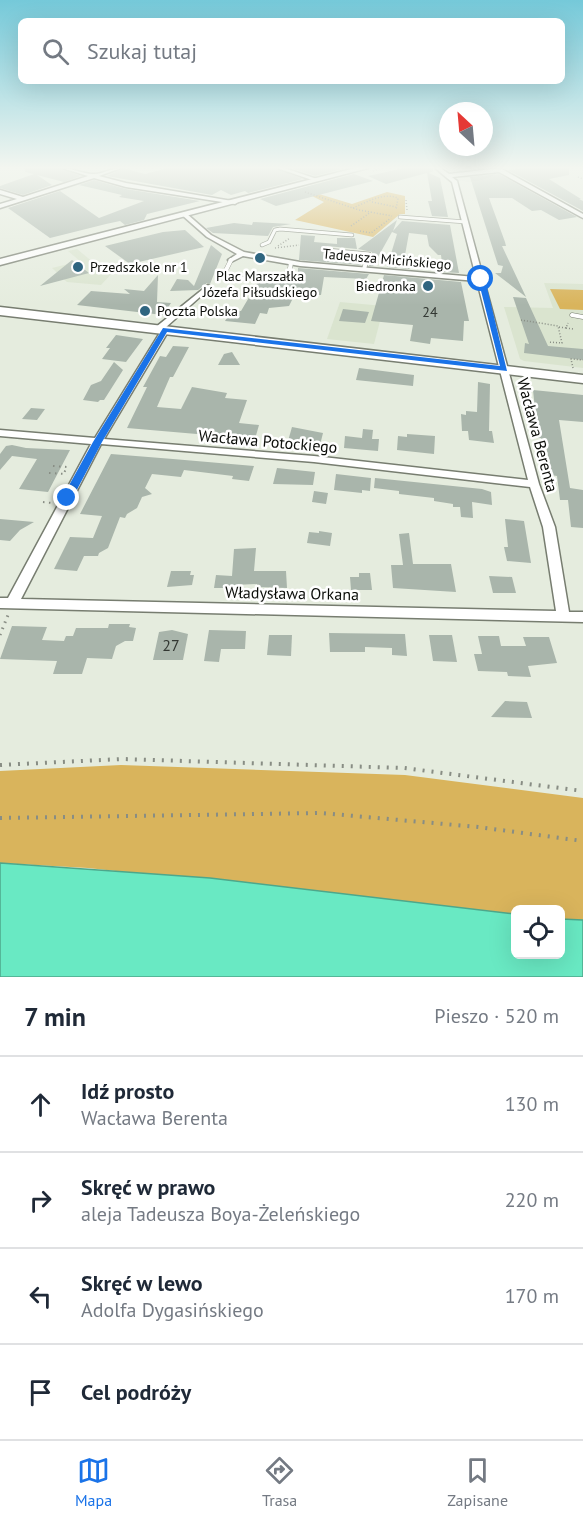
<!DOCTYPE html>
<html lang="pl">
<head>
<meta charset="utf-8">
<style>
	:root { --surface:#fff; --page:#f2f2f3; --text:#1f2937; --muted:#747a83; --line:#e0e1e3; --accent:#1a73e8 }
	body { margin:0; font-family:"PT Sans",sans-serif; background:var(--page); color:var(--text) }
	.controls { position:absolute; right:18px; bottom:18px; display:grid; overflow:hidden; border-radius:9px; box-shadow:0 6px 24px #0002 }
	.controls button { width:54px; height:54px; display:grid; place-items:center; padding:0; border:0; border-bottom:2px solid var(--line); background:var(--surface); color:var(--text); font:30px sans-serif }
	.compass { position:absolute; left:439px; top:102px; width:54px; height:54px; border-radius:50%; background:var(--surface); box-shadow:0 6px 24px #0002; rotate:334deg }
	.stop { position:absolute; width:18px; height:18px; margin:-14px; border:4px solid #1a73e8; border-radius:50%; background:#fff }
	.stop.end { background:#1a73e8; border-color:#fff; box-shadow:0 2px 6px #0008 }
	.list { margin:0; padding:0; list-style:none }
	h2 { display:flex; justify-content:space-between; align-items:center; height:78px; margin:0; padding:0 24px; font-size:26px }
	h2 small { font-size:20px; font-weight:400; color:var(--muted) }
	.list li { display:grid; grid-template-columns:39px 1fr auto; gap:18px; align-items:center; box-sizing:border-box; height:96px; padding:0 24px; border-top:2px solid var(--line) }
	.list b { display:block; font-size:22px; white-space:nowrap }
	.list p { margin:0; font-size:20px; white-space:nowrap; color:var(--muted) }
	.list em { font-size:20px; font-style:normal; color:var(--muted) }
	.icon { flex:none; width:33px; height:33px; fill:none; stroke:currentColor; stroke-width:2; stroke-linecap:round; stroke-linejoin:round }
	.map { position:relative; flex:none; width:583px; height:977px; overflow:hidden }
	.search { position:absolute; background:var(--surface); box-shadow:0 6px 24px #0002; left:18px; right:18px; top:18px; height:66px; display:flex; align-items:center; gap:15px; box-sizing:border-box; padding:0 21px; border-radius:9px; color:var(--muted); font-size:22px }
	.sheet { height:462px; background:var(--surface) }
	nav { display:flex; justify-content:space-around; align-items:center; box-sizing:border-box; height:84px; border-top:2px solid var(--line); background:var(--surface); font-size:16px; color:var(--muted) }
	nav a { display:grid; justify-items:center; gap:3px }
	nav .on { color:var(--accent) }
	.map>svg:first-child { display:block }
</style>
</head>
<body>
<div class="map">
<svg width="583" height="977" viewBox="0 0 583 977">
	<rect width="100%" height="100%" fill="#e5ecde"/>
	<g fill="#dae4cf">
		<path d="M77,249L106,273L114,271L101,285L67,282L52,268L80,261L68,251Z"/>
		<path d="M544,283L583,284V368L524,361L520,359L504,307L553,308Z"/>
		<path d="M340,302L384,306L374,344L327,339Z"/>
	</g>
	<g fill="#d9b45c">
		<path d="M387,192L405,196V214H400L373,237L295,220L324,202L310,195L319,194L352,204Z"/>
		<path d="M550,289L583,290V310L560,309Z"/>
		<path d="M121,765L405,775L583,798V920L561,919L560,910H516L515,914L88,868L0,863V771Z"/>
	</g>
	<path fill="#69e9c3" stroke="#4da78b" stroke-width="1.5" d="M0,863L210,878L515,914L516,954H560L561,919L583,920V977H0Z"/>
	<g fill="#a9b5ab">
		<path d="M25,168H60L81,176L64,182L37,175L52,185L23,195L0,188V186L34,174L25,172Z"/>
		<path d="M123,168L145,174L167,168H275L303,179L248,193L245,191L231,195L221,190L212,195L107,176Z"/>
		<path d="M291,168H339L342,169L315,176Z"/>
		<path d="M404,168H433V171L429,173L440,178L448,217L432,216L428,201H432L427,173L386,184L368,176Z"/>
		<path d="M527,168H569V175L549,179L581,199H579L583,201V211L508,170Z"/>
		<path d="M354,174L373,181L276,206L260,199Z"/>
		<path d="M499,174L577,217L559,220L541,210L532,211L512,198H489L505,242L506,246H502L526,297L495,273H501L503,266L498,265L470,177Z"/>
		<path d="M94,180L126,189L200,201L147,214L144,220L125,225L120,221L106,224L50,238L8,208L60,191L99,218L144,201L119,197L122,195L79,185Z"/>
		<path d="M397,220L393,231L402,221L450,225L459,273L443,272L441,255H438L429,246L427,235L409,233L405,255H412L410,269L387,267L397,234L392,232L373,266H369L372,252L358,249Z"/>
		<path d="M253,222L291,224L273,227L268,236L213,233L206,228L234,223L252,225Z"/>
		<path d="M185,230L204,247L130,264L105,246L163,232Z"/>
		<path d="M301,235L315,236L314,242L337,244V238H355L357,249L327,246L323,251L327,254L363,257L361,265L299,260Z"/>
		<path d="M211,245L222,254L210,284L207,283L198,290L170,291L177,279L188,280L194,286Z"/>
		<path d="M72,260L89,273L40,286Z"/>
		<path d="M298,268L369,274L366,279L324,277L321,295L295,294L289,306L269,308L267,314L260,313L255,324L225,321L232,310L241,311L258,282L302,280L298,276Z"/>
		<path d="M158,275L157,302L171,303L163,315L77,305L91,291L130,294L124,289L144,291Z"/>
		<path d="M384,275L461,282L469,321H464L463,341L431,338L430,344L410,341L413,325L371,321Z"/>
		<path d="M513,297L526,298L548,346L583,349V360L524,353L525,343L529,344Z"/>
		<path d="M343,309L369,312L365,323L339,321Z"/>
		<path d="M116,335L143,339L126,362L102,359L110,348H106Z"/>
		<path d="M173,346L189,347L173,377H170L157,407L181,409L192,387L227,393L225,398L247,400L239,423L259,425L255,439L127,428L147,387H143L160,356L166,357Z"/>
		<path d="M232,352L240,365H218L224,354Z"/>
		<path d="M114,362L123,370L104,400H100L98,402L83,400L91,385L101,381Z"/>
		<path d="M359,368L414,375L413,386L356,380Z"/>
		<path d="M478,382L490,384L489,431H492L494,443L469,440L468,431H462L461,414L466,415V411L477,412Z"/>
		<path d="M533,390L583,395V422L559,420L570,488L583,490V528L571,527L568,500H560L557,476L551,475L546,445L542,444L541,438H538Z"/>
		<path d="M31,408L45,409L37,420L22,419Z"/>
		<path d="M292,427L323,433L320,445L288,441Z"/>
		<path d="M363,429L373,430L372,439H379L378,451L344,448L345,436L362,438Z"/>
		<path d="M407,434L435,436L434,454L397,450L398,436L407,437Z"/>
		<path d="M12,445L26,448L70,450L48,492L19,489L37,459L12,456L0,470V454L6,446Z"/>
		<path d="M111,454L173,459L254,466L249,481L232,479L233,476L184,470L181,477L152,474L145,488L152,494L142,497L137,508L127,514L125,518L120,517L108,548L99,553L98,556H84L77,571L54,569L70,537L93,538L102,516L80,514Z"/>
		<path d="M277,468L315,472L313,485L273,484Z"/>
		<path d="M336,474L371,478L370,491L362,490V493L334,490Z"/>
		<path d="M375,478L482,489L491,492L492,505L472,502L473,518L461,517L460,507H453V504L434,501V498L399,494V491L374,488Z"/>
		<path d="M314,491L328,493L326,504L312,502Z"/>
		<path d="M0,519L34,522L20,530L10,541L0,540Z"/>
		<path d="M505,519L524,521L531,563L507,561L504,547H508Z"/>
		<path d="M319,531L332,533L330,546L307,543L309,532L319,533Z"/>
		<path d="M409,533L413,564H451L456,592L393,588L391,565H403L399,534Z"/>
		<path d="M256,548L254,571H286L287,588L257,587V584L234,585V588H214L216,575L232,576L234,549Z"/>
		<path d="M171,571H191L190,575H194L192,585L167,587Z"/>
		<path d="M359,573H370L372,590H351L350,577H359Z"/>
		<path d="M489,576L512,577L516,593H493Z"/>
		<path d="M109,624H130L129,627L136,628L133,641H125L116,646L112,659L87,658L82,674H53L57,661L0,659L12,626L47,627L42,640L64,641L66,636H73L76,628H108Z"/>
		<path d="M172,630L188,634L183,660H153L159,632Z"/>
		<path d="M209,630L246,631L245,649H221L219,662L204,661Z"/>
		<path d="M329,633L405,634L407,656L392,655V648L365,647V652H330Z"/>
		<path d="M269,635H292L291,656L267,655Z"/>
		<path d="M429,635H452L457,662L433,661Z"/>
		<path d="M478,636H499L501,646H526L523,637H549L557,663L528,666L531,677L508,676L507,672L478,671L474,654H482Z"/>
		<path d="M505,701L527,702L532,718L491,717Z"/>
	</g>
	<g fill="none" stroke-linecap="round" stroke-linejoin="round">
		<defs>
			<g id="lane-far1">
				<path d="M400,217L466,222"/>
				<path d="M262,245L269,242L275,230L280,229L352,235"/>
				<path d="M327,250L369,254L368,257"/>
			</g>
			<g id="lane">
				<path d="M231,260L224,274L245,279L283,275L289,273L291,263"/>
				<path d="M364,269L368,256"/>
				<path d="M572,315L583,317"/>
			</g>
			<g id="street">
				<path d="M62,168C72,168 81,173 92,174C101,175 111,168 121,168L99,176L126,183L238,202L235,204L126,187L94,178L0,208V204L17,199L0,194V190L23,197L88,176Z"/>
				<path d="M277,168H284L320,180L315,181Z"/>
				<path d="M435,168H440L449,174L500,168L583,214V218L581,217L499,172L452,177L457,181L539,484L555,527L569,612H583V622L0,608V598H8L91,444L0,436V430L95,438L161,331H156V327L208,285L210,286V288L165,328L169,330L104,439L314,456L528,480L477,281L300,266L243,256L231,262L228,260L237,254L207,237L182,215L187,214L211,235L244,252L300,262L476,277L452,182ZM101,444L314,462L530,487L543,527L556,611L21,599Z"/>
			</g>
			<g id="secondary">
				<path d="M355,168H368L0,265V259Z"/>
				<path d="M0,307L583,375V383L0,315Z"/>
			</g>
		</defs>
		<use href="#lane-far1" stroke="#777d70" stroke-width="4.5"/>
		<use href="#lane" stroke="#777d70" stroke-width="5"/>
		<use href="#street" stroke="#777d70" stroke-width="3"/>
		<use href="#secondary" stroke="#777d70" stroke-width="3"/>
		<g stroke="#888d84" stroke-width="1.5" stroke-dasharray="1 2" stroke-linecap="butt">
			<path d="M373,171L384,168"/>
			<path d="M578,177L583,179"/>
			<path d="M305,192L359,210L392,216"/>
			<path d="M406,200L407,210"/>
			<path d="M372,202L396,207"/>
			<path d="M353,208C367,202 383,192 398,198L396,210"/>
			<path d="M351,226L371,212"/>
			<path d="M360,231L371,233L391,218"/>
			<path d="M278,246L290,238"/>
			<path d="M275,248L299,245"/>
			<path d="M521,320L558,326L562,343L548,342"/>
			<path d="M559,327L566,328L568,323"/>
			<path d="M566,328L573,329"/>
			<path d="M573,368L571,359L583,360"/>
		</g>
		<g stroke="#888d84" stroke-width="2" stroke-dasharray="1.5 4.5" stroke-linecap="butt">
			<path d="M53,466L67,467L64,473"/>
			<path d="M49,473L67,474"/>
			<path d="M43,502L52,503"/>
		</g>
		<path stroke="#888d84" stroke-width="3" stroke-dasharray="1.5 5" stroke-linecap="butt" d="M0,635L8,615"/>
		<g stroke="#888d84" stroke-width="4" stroke-dasharray="2 7" stroke-linecap="butt">
			<path d="M0,765L122,759L404,768L583,791"/>
			<path d="M0,818L321,813L478,827L583,841"/>
		</g>
		<use href="#lane-far1" stroke="#fff" stroke-width="3"/>
		<use href="#lane" stroke="#fff" stroke-width="4"/>
		<use href="#street" fill="#fff" fill-rule="evenodd"/>
		<use href="#secondary" fill="#fff" fill-rule="evenodd"/>
	</g>
	<linearGradient id="sky" x2="0" y2="1"><stop stop-color="#75c9d9"/><stop offset="0.55" stop-color="#f3f6f0"/><stop offset="1" stop-color="#f3f6f0" stop-opacity="0"/></linearGradient>
	<rect width="583" height="305" fill="url(#sky)"/>
	<path fill="#1a73e8" d="M481,277L485,279L507,371L167,332L102,442L71,501L67,502L62,498L93,442L163,328L500,366L478,279Z"/>
	<g fill="#2f6580" stroke="#fff" stroke-width="2">
		<circle cx="260" cy="258" r="6"/>
		<circle cx="78" cy="267" r="6"/>
		<circle cx="428" cy="286" r="6"/>
		<circle cx="145" cy="311" r="6"/>
	</g>
	<g text-anchor="middle" dominant-baseline="central" stroke-width="5" stroke-linejoin="round" paint-order="stroke">
		<g font-size="14" fill="#0b0d09" stroke="#fff">
			<text transform="translate(387 259) rotate(5)">Tadeusza Micińskiego</text>
		</g>
		<g font-size="14" fill="#0b0d09" stroke="#fff" text-anchor="start">
			<text x="90" y="267">Przedszkole nr 1</text>
			<text x="260" y="276" text-anchor="middle">Plac Marszałka<tspan x="260" dy="16">Józefa Piłsudskiego</tspan></text>
			<text x="416" y="286" text-anchor="end">Biedronka</text>
			<text x="157" y="311">Poczta Polska</text>
		</g>
		<g font-size="14" fill="#323732">
			<text x="430" y="312">24</text>
		</g>
		<g font-size="16" fill="#0b0d09" stroke="#fff">
			<text transform="translate(538 435) rotate(75)">Wacława Berenta</text>
			<text transform="translate(268 441) rotate(5)">Wacława Potockiego</text>
			<text transform="translate(292 593) rotate(1)">Władysława Orkana</text>
		</g>
		<g font-size="16" fill="#323732">
			<text x="171" y="645">27</text>
		</g>
	</g>
</svg>
<div class="controls">
<button><svg class="icon" aria-label="locate" viewBox="0 0 24 24"><circle cx="12" cy="12" r="6"/><path d="M12 2v4M12 18v4M2 12h4M18 12h4"/></svg></button>
</div>
<svg class="compass" viewBox="-18 -18 36 36"><path d="M0-13l5 13h-10z" fill="#e53935"/><path d="M0 13l5-13h-10z" fill="#747a83"/></svg>
<div class="stop" style="left:481px;top:279px"></div>
<div class="stop end" style="left:67px;top:498px"></div>
<div class="search"><svg class="icon" aria-label="search" viewBox="0 0 24 24"><circle cx="10" cy="10" r="6"/><path d="M15 15l6 6"/></svg>Szukaj tutaj</div>
</div>
<section class="sheet">
<h2>7 min<small>Pieszo · 520 m</small></h2>
<ul class="list">
<li><svg class="icon" aria-label="ahead" viewBox="0 0 24 24"><path d="M12 20V5M6 11l6-6 6 6"/></svg><div><b>Idź prosto</b><p>Wacława Berenta</p></div><em>130 m</em></li>
<li><svg class="icon" aria-label="right" viewBox="0 0 24 24"><path d="M7 20v-9h11M14 6l5 5-5 5"/></svg><div><b>Skręć w prawo</b><p>aleja Tadeusza Boya-Żeleńskiego</p></div><em>220 m</em></li>
<li><svg class="icon" aria-label="left" viewBox="0 0 24 24"><path d="M17 20v-9H6M10 6l-5 5 5 5"/></svg><div><b>Skręć w lewo</b><p>Adolfa Dygasińskiego</p></div><em>170 m</em></li>
<li><svg class="icon" aria-label="arrive" viewBox="0 0 24 24"><path d="M6 21V4h12l-3 4 3 4H6"/></svg><div><b>Cel podróży</b></div></li>
</ul>
</section>
<nav>
<a class="on"><svg class="icon" aria-label="map" viewBox="0 0 24 24"><path d="M3 6l6-2 6 2 6-2v14l-6 2-6-2-6 2zM9 4v14M15 6v14"/></svg>Mapa</a>
<a><svg class="icon" aria-label="directions" viewBox="0 0 24 24"><path d="M12 3l9 9-9 9-9-9zM9 14v-3h6M13 9l2 2-2 2"/></svg>Trasa</a>
<a><svg class="icon" aria-label="saved" viewBox="0 0 24 24"><path d="M7 4h10v16l-5-4-5 4z"/></svg>Zapisane</a>
</nav>
</body>
</html>
